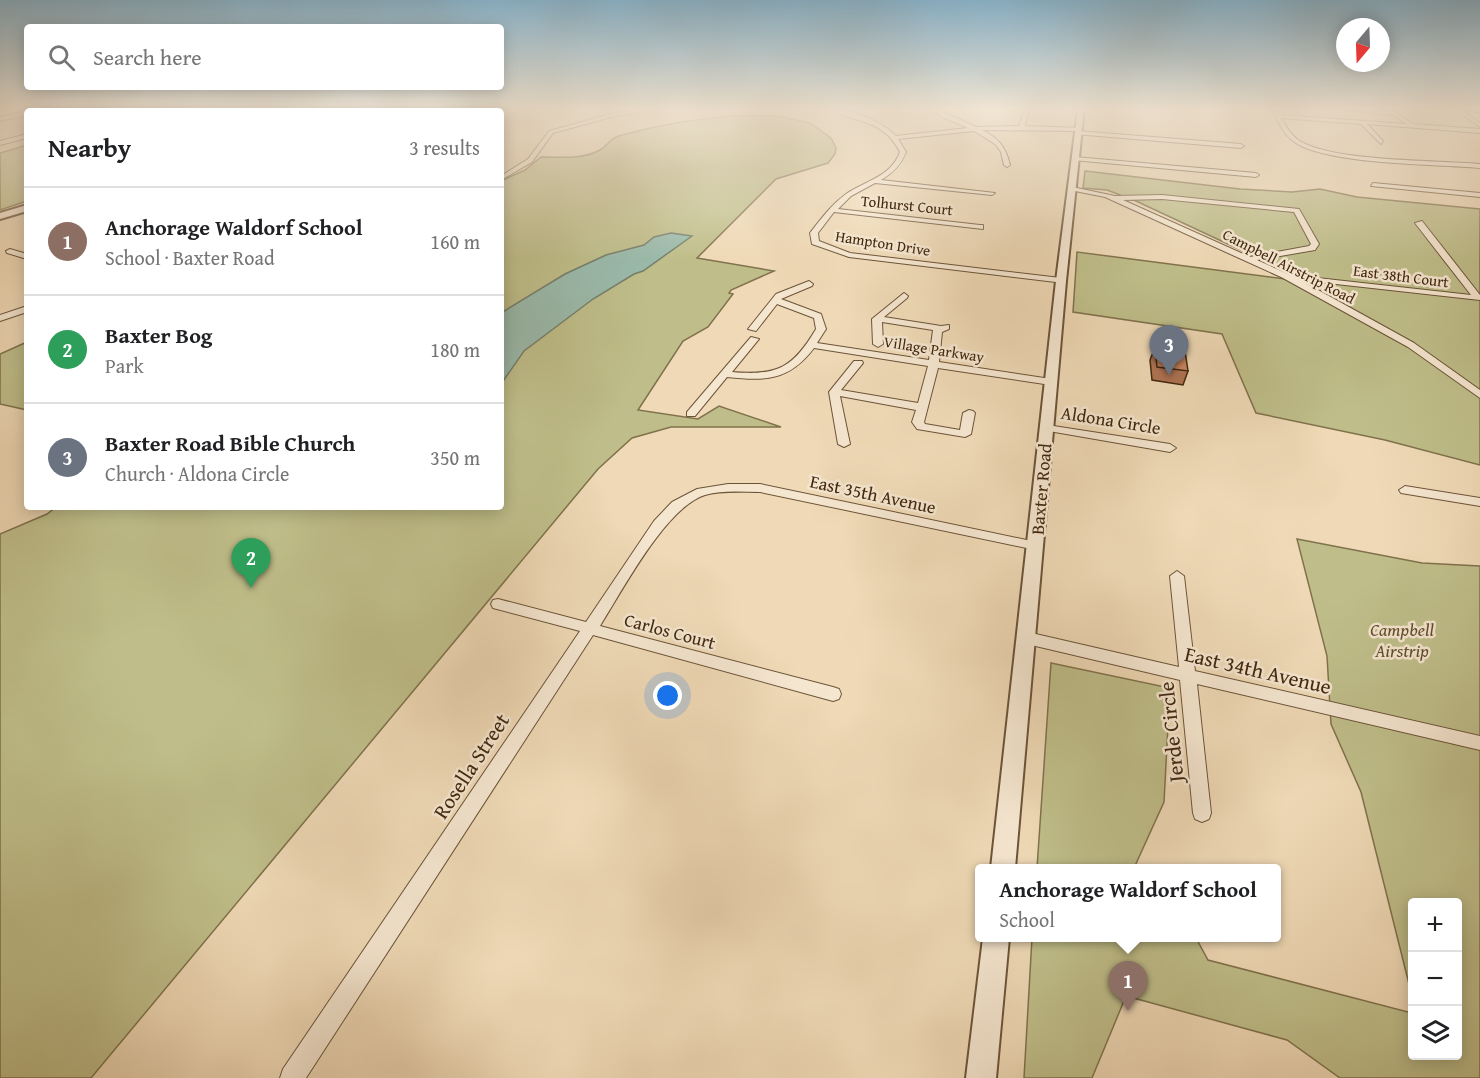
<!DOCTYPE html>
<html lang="en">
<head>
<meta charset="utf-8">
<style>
	:root { --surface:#fff; --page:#f2f2f2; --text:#202124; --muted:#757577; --line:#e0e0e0; --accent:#8f2418 }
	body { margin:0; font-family:"Gentium Book Plus",serif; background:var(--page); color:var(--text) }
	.controls { position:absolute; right:18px; bottom:18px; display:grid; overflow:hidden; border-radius:6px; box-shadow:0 3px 15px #0003 }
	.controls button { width:54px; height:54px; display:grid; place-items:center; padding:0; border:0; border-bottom:2px solid var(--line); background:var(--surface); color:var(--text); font:30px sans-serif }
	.compass { position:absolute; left:1336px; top:18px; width:54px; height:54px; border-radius:50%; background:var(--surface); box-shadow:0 3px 15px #0003; rotate:199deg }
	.you { position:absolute; left:668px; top:696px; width:21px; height:21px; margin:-15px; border:4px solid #fff; border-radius:50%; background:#1a73e8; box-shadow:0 0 0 9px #1a73e833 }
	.badge { display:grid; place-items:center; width:39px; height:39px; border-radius:50%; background:var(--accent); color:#fff; font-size:20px; font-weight:700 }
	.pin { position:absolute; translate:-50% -50px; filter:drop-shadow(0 2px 3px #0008) }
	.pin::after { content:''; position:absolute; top:32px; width:21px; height:18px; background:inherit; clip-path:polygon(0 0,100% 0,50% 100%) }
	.popup { position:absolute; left:975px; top:864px; width:306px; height:78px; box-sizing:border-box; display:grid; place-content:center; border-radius:6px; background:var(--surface); filter:drop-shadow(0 2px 4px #0005); font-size:20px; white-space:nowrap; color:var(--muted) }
	.popup b { font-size:22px; color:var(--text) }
	.popup::after { content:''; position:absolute; left:50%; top:100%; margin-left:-12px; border:12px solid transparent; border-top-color:var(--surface) }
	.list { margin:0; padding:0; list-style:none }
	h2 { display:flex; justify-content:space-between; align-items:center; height:78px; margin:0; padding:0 24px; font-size:26px }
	h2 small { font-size:20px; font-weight:400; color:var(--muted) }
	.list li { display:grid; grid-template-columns:39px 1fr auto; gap:18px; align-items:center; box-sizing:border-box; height:108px; padding:0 24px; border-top:2px solid var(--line) }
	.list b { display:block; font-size:22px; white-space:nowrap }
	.list p { margin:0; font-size:20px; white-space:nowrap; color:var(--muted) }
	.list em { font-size:20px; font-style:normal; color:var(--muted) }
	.icon { flex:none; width:33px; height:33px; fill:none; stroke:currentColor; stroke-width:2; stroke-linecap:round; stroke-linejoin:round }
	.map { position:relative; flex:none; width:1480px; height:1078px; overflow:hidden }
	.search { position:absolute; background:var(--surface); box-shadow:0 3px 15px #0003; left:24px; top:24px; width:480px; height:66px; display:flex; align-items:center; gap:15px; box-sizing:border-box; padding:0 21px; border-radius:6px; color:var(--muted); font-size:22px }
	.panel { position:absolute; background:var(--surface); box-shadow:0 3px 15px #0003; left:24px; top:108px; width:480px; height:402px; border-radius:6px }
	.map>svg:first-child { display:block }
</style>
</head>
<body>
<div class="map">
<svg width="1480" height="1078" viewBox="0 0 1480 1078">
	<rect width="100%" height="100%" fill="#efd9b6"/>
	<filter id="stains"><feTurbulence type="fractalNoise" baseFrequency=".00333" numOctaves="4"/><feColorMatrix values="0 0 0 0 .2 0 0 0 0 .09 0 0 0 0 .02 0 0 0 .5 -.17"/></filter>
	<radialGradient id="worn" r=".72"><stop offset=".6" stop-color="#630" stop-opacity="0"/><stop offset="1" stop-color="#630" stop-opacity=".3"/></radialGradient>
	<g fill="#bfbe8a" stroke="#80724c" stroke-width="1.5">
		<path d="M732,116H777L810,123L831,138L836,148L835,154L828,163L776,179L697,258L774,271L731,290L729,293L733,294L708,327L683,341L638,410L698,419L719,406L781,427H671L632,438L598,469L91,1078H0V534L47,514L56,507H501V181L525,170L541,157C561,157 582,160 600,150C609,145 609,138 622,135C658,125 695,119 732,116Z"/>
		<path d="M27,145V201L0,210V153Z"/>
		<path d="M1085,171L1240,189L1292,192L1320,189L1357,197L1480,209V465L1385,440L1256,413L1222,334L1073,312L1077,252L1309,282L1136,201L1107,190L1083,188Z"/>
		<path d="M27,342V410L0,404V354Z"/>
		<path d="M1297,539L1422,563L1480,566V1078H1340L1287,1040L1126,996L1092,1078H1024L1032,938H1196L1208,960L1412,1013V1056H1458V902H1412V996L1361,792L1331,724L1327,656Z"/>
		<path d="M1051,663L1170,688L1164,802L1134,868H1037Z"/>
	</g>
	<path fill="#9abaab" stroke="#767f6c" stroke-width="1.5" d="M671,233L692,236L643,271L634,274L593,299L524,351L501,384V313L565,274L606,255L644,245L654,237Z"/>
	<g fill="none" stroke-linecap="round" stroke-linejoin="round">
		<defs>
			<g id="minor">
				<path d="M502,109H511L501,112L496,111Z"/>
				<path d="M648,109H659L611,117L553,133L532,162L501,180V176L528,159L549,131L611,114Z"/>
				<path d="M828,109C851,109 879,119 896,136L968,128L942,117L932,109H937L976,127L1019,126L1025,109H1029L1025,126L1079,128L1077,131L982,130C998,138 1006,147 1010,165L1007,167L1004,165L1001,152L995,144L974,131L898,139L906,152C901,165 893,173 881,180L995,193L992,195L875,183L851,196L838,209L980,225H983V229L834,212L818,233L819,241L850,253L1061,278L1065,281L1064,283L849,257L812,244L810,233C821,219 831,205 846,194C865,181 891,177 900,152C884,119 855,123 828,109Z"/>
				<path d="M1272,109H1276L1280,115L1406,124L1394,115L1338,109L1395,112L1413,124L1480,129V133L1367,124L1383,141L1381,144L1361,124L1281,118C1286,126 1290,134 1298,140C1332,162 1436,160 1480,164V168C1439,164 1320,165 1292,140C1282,132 1277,119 1272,109Z"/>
				<path d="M1455,109H1460L1480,123V127Z"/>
				<path d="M27,111V115L0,121V117Z"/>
				<path d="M1077,131L1241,144L1244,146L1241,148L1075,134Z"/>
				<path d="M27,134V138L0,145V141Z"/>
				<path d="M1075,157L1256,173L1259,175L1256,177L1073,160Z"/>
				<path d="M1373,183L1480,193V197L1371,186Z"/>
				<path d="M1072,187L1115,196L1162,195L1299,209L1319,244L1315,250L1257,260L1290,275L1471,295L1415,223L1422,221L1480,295V300L1300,280L1414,343L1480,390V398L1408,347L1283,278L1105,197L1070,190ZM1162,199L1294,212L1311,244L1309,246L1250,257L1123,200Z"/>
				<path d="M10,249L27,254V259L7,253L6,251Z"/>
				<path d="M809,281L813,284L812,286L781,299L821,314L826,329L817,343L929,360L933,330L882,322L883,344L878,347L873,344L872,319L904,293L908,296L907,298L884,317L941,326L949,325V329L942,332L939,362L1051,379L1056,382L1051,385L938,368L924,422L925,424L960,430L963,413L969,410L973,411L975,413L971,434L965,437L917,429L912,422L916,410L840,396L850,444L844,447L838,444L829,392L854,361H862L863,363L841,390L918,403L928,366L814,348C789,381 766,381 727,377L695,416H687V412L751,337L759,339L732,372C777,376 793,368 816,329L814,318L777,304L756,331L748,329L776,294Z"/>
				<path d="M27,306V312L0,321V315Z"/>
				<path d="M1047,425L1170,444L1176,448L1170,452L1043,430V426Z"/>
				<path d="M728,484H760L1036,542L1043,546L1036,550L760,492C742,492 722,490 705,495C666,507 622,591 600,626L833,687L839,689L841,694L839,699L833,701L593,635L306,1078H280L283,1069L580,631L493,608L491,604L493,600L498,599L586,622L654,521L672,502L697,489Z"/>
				<path d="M1405,486L1480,498V506L1401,493L1399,490Z"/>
				<path d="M1177,571L1184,576L1195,671L1480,736V750L1197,684L1211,813L1209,819L1202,822L1195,819L1193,813L1180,680L1027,644L1022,642L1019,638L1022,634L1027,632L1179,667L1170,576Z"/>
			</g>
			<g id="tertiary">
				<path d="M1078,109H1084L1066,281L1015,868H991L1056,281Z"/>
				<path d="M27,205V211L0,219V213Z"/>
				<path d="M983,938H1009L996,1078H966Z"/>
			</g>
			<path id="primary" d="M1454,109H1480V112Z"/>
		</defs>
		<use href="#minor" stroke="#6c5438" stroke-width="2"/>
		<use href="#tertiary" stroke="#6c5438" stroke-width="4"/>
		<use href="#primary" stroke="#41270e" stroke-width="3"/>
		<use href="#minor" fill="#f5e6d0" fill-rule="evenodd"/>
		<use href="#tertiary" fill="#f5e6d0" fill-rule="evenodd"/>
		<use href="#primary" fill="#efd9b6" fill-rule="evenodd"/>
	</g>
	<path fill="#af7353" stroke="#41270e" stroke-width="1.5" d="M1155,347L1188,371L1183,385L1152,380L1150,360Z"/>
	<path fill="#8f5e43" stroke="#41270e" stroke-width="1.5" d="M241,109H247L248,111H235Z"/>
	<g fill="#cc8660" stroke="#41270e" stroke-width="1.5">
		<path d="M197,109H241L235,111H190Z"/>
		<path d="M1155,347L1185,351L1188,371L1157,367Z"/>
	</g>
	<linearGradient id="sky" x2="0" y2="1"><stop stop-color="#89b6d0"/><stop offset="0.42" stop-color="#f8eede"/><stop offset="1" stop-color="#f8eede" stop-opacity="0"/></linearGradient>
	<rect width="1480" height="260" fill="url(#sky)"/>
	<g text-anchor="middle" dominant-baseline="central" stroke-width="5" stroke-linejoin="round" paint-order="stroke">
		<g font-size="15" fill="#41270e" stroke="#f5e6d0">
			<text transform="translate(907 205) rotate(6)">Tolhurst Court</text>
			<text transform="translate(883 243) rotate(9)">Hampton Drive</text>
			<text transform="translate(1289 266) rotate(27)">Campbell Airstrip Road</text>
			<text transform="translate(1401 276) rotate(7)">East 38th Court</text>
			<text transform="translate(934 349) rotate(9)">Village Parkway</text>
		</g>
		<g font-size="18" fill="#41270e" stroke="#f5e6d0">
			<text transform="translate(1111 420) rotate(9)">Aldona Circle</text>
			<text transform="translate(1041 489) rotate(-85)">Baxter Road</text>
			<text transform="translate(873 494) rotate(12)">East 35th Avenue</text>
			<text transform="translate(670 631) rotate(15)">Carlos Court</text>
		</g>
		<g font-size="18" font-style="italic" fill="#604d2d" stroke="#f5e6d0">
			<text x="1402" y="629">Campbell<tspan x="1402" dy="21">Airstrip</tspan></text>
		</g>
		<g font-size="21" fill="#41270e" stroke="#f5e6d0">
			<text transform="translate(1258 670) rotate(13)">East 34th Avenue</text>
			<text transform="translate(1171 732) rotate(-96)">Jerde Circle</text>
			<text transform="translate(471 766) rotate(-57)">Rosella Street</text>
		</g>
	</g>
	<rect width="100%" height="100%" filter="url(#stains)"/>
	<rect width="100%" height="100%" fill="url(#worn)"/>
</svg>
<div class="controls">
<button>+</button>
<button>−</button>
<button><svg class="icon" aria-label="layers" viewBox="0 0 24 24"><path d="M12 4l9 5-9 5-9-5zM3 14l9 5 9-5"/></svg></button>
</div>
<svg class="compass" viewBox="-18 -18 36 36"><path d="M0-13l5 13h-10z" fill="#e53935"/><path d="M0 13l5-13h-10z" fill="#757577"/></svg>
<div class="you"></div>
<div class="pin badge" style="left:1128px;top:1011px;background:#8d6e63">1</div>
<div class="popup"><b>Anchorage Waldorf School</b>School</div>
<div class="pin badge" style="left:251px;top:588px;background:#2e9e5b">2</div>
<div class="pin badge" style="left:1169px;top:375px;background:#6b7280">3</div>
<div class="search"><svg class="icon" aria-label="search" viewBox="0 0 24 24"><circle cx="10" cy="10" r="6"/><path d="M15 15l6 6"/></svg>Search here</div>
<section class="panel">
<h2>Nearby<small>3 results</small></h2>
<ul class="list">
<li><span class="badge" style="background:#8d6e63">1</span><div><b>Anchorage Waldorf School</b><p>School · Baxter Road</p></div><em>160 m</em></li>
<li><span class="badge" style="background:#2e9e5b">2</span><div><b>Baxter Bog</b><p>Park</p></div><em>180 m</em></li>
<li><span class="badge" style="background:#6b7280">3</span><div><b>Baxter Road Bible Church</b><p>Church · Aldona Circle</p></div><em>350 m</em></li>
</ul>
</section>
</div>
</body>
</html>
